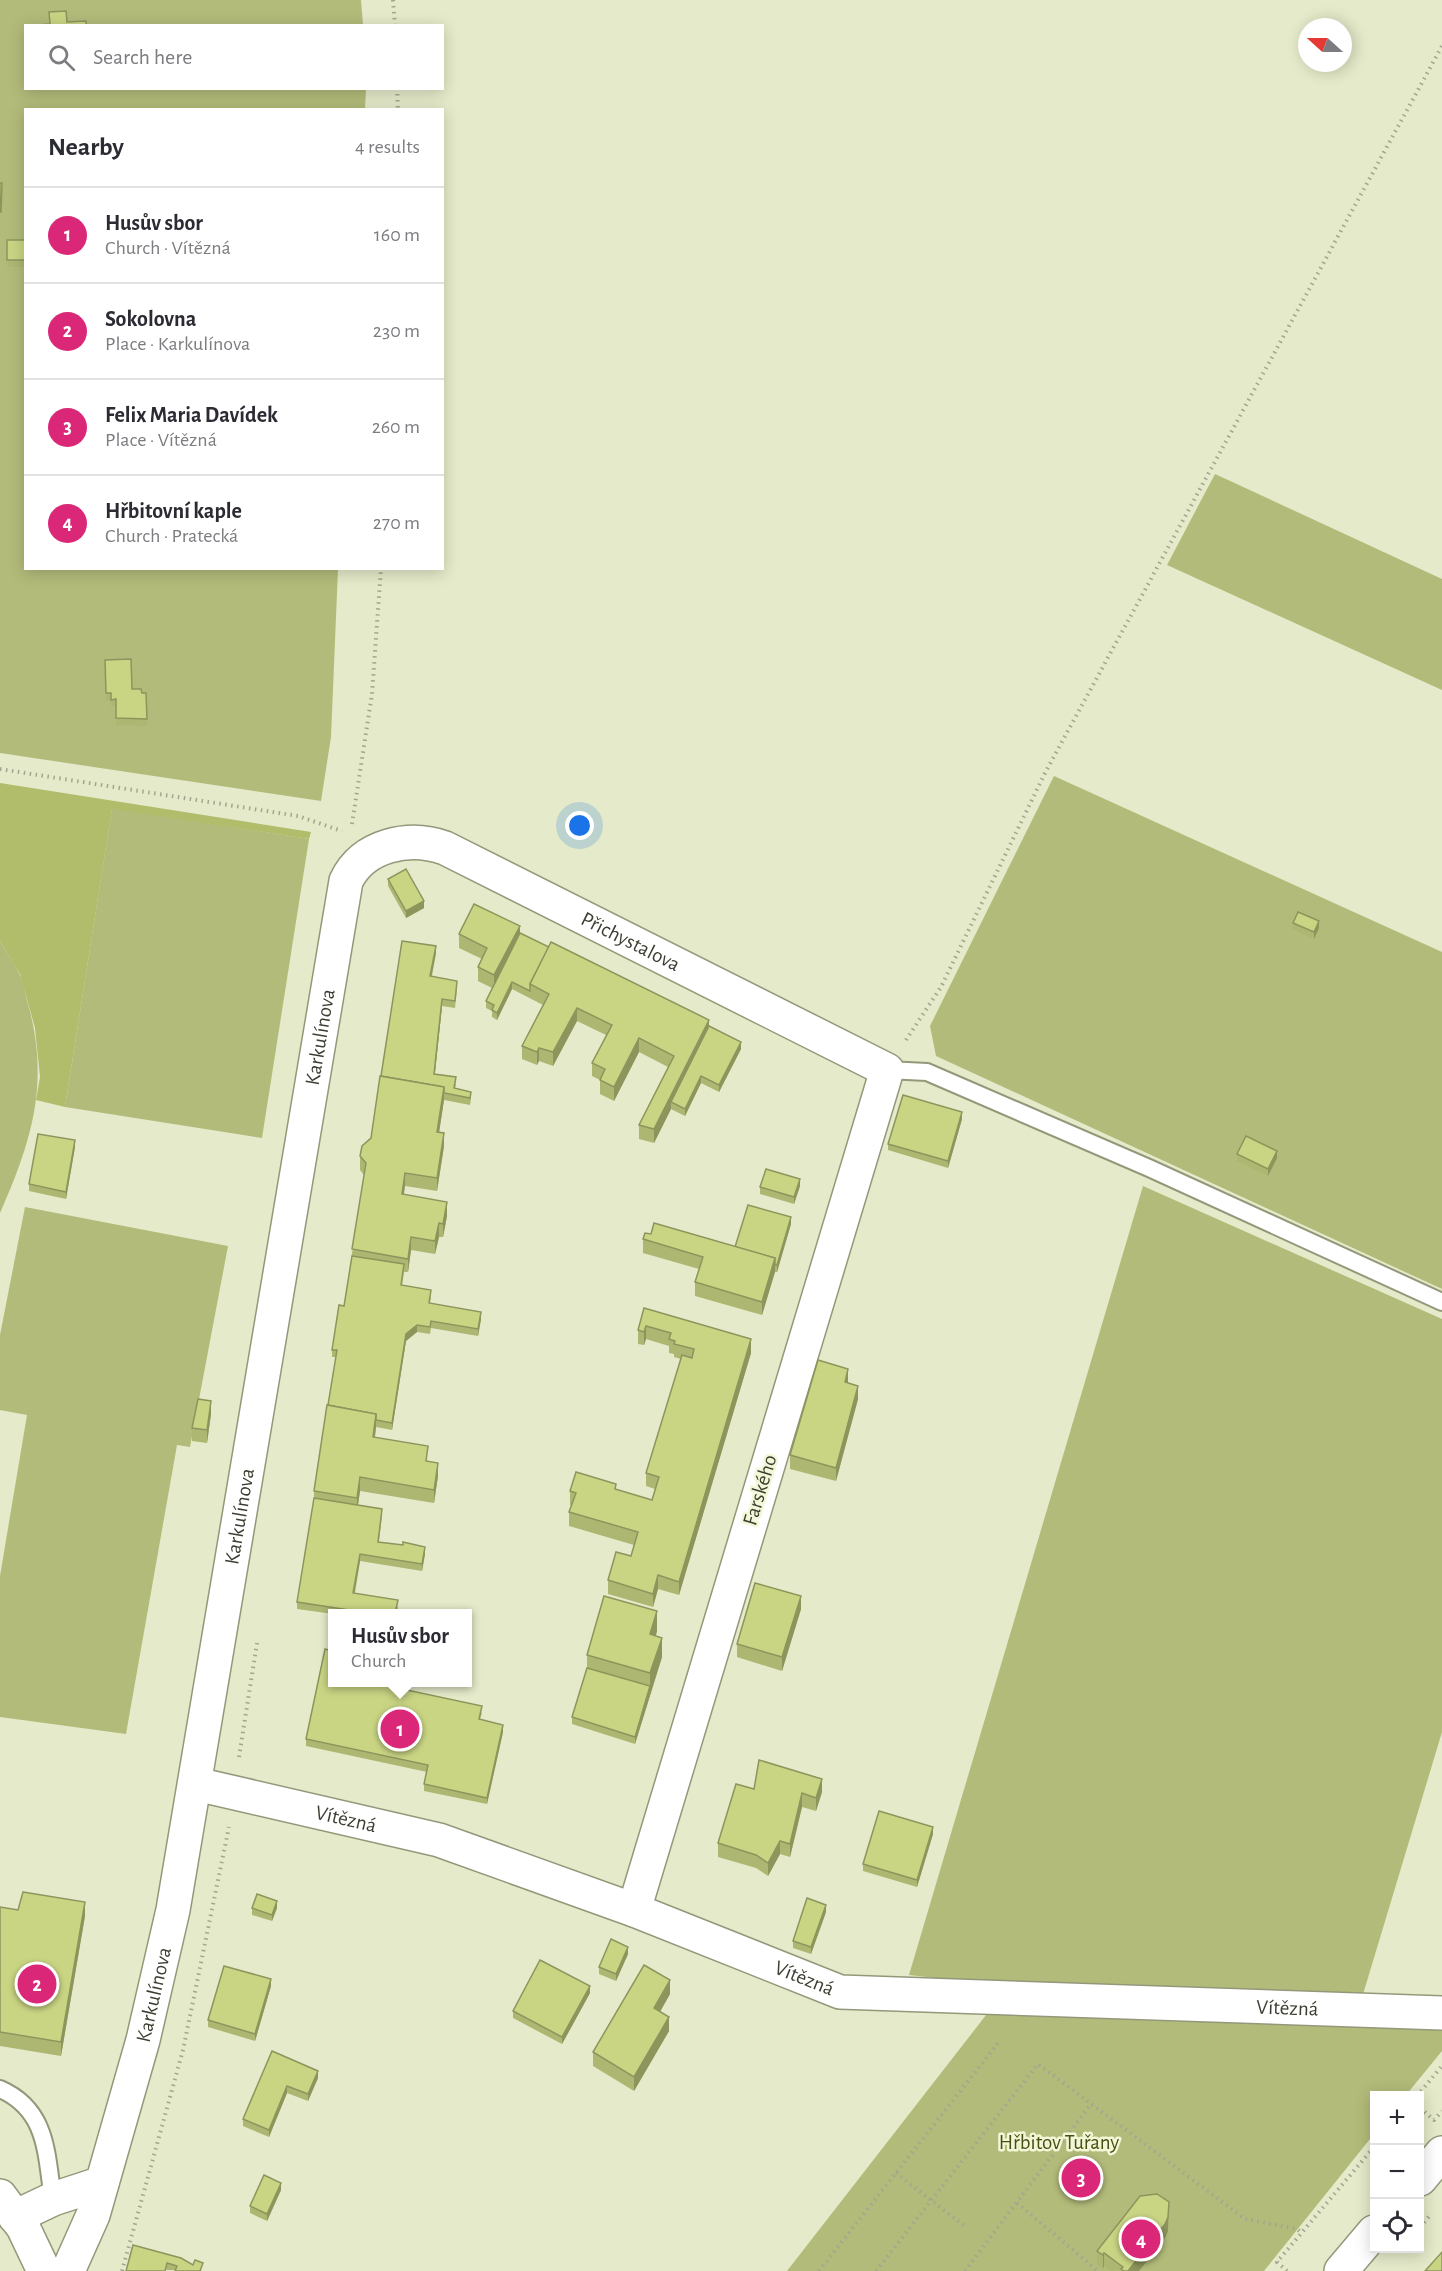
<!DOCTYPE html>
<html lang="en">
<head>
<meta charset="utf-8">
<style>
	:root { --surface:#fff; --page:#f2f2f3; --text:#2b2b33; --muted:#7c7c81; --line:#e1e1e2; --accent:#db2777 }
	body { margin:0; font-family:"Alegreya Sans",sans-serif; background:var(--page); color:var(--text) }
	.controls { position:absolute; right:18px; bottom:18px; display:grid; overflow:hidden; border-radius:0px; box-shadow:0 3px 15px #0003 }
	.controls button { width:54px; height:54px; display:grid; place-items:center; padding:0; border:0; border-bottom:2px solid var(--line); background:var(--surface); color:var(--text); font:30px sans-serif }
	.compass { position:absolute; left:1298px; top:18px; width:54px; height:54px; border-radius:50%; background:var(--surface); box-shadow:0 3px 15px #0003; rotate:291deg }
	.you { position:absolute; left:580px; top:826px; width:21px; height:21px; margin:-15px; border:4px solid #fff; border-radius:50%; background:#1a73e8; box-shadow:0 0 0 9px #1a73e833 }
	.badge { display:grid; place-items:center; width:39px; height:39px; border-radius:50%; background:var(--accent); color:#fff; font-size:20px; font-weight:700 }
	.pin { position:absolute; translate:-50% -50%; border:3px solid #fff; box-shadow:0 2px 6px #0006 }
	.popup { position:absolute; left:328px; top:1609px; width:144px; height:78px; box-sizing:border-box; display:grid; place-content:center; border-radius:0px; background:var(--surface); filter:drop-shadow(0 2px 4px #0005); font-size:20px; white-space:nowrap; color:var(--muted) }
	.popup b { font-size:22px; color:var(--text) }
	.popup::after { content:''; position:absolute; left:50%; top:100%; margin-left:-12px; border:12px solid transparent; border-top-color:var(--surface) }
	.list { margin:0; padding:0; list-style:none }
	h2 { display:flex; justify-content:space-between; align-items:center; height:78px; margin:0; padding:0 24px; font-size:26px }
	h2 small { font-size:20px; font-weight:400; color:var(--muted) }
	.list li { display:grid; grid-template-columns:39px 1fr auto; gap:18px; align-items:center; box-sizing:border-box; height:96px; padding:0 24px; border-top:2px solid var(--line) }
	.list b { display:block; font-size:22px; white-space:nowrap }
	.list p { margin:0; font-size:20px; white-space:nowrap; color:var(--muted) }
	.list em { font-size:20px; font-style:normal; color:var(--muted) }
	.icon { flex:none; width:33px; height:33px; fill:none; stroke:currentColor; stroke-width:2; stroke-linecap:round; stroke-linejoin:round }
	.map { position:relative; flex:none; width:1442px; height:2271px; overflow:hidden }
	.search { position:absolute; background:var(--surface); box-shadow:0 3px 15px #0003; left:24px; top:24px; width:420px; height:66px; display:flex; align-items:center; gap:15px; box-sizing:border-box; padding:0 21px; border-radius:0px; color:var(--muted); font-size:22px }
	.panel { position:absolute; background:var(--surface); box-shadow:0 3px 15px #0003; left:24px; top:108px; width:420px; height:462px; border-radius:0px }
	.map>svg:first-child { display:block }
</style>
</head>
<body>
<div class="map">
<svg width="1442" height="2271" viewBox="0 0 1442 2271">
	<rect width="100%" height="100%" fill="#e5eaca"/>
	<g fill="#b3bb7a">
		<path d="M0,0H361L363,25L26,26V88L366,89L365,109L26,110V568L338,569L331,737L321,801L0,753Z"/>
		<path d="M1215,474L1442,579V690L1167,565Z"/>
		<path d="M1054,776L1442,952V1289L936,1056L930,1026Z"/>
		<path d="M112,808L309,839L262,1138L65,1107Z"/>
		<path d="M0,941C6,952 14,962 19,973C24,982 25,994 28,1004C50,1082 32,1141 0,1213Z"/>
		<path d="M1143,1186L1442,1319V1732L1361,2001L1031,1989L909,1975Z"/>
		<path d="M25,1207L228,1246L190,1447L177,1445L126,1734L0,1717V1576L27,1415L0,1410V1335Z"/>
		<path d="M990,2010L1442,2025V2051L1406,2095L1374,2096V2134L1264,2271H787Z"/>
	</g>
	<path fill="#b2bd6c" d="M0,783L311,832L309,839L112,809L65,1107L36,1100L40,1077L35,1028L20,974L0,941Z"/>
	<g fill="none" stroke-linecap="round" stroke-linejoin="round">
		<defs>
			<g id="lane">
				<path d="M887,1070L927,1072L1149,1168L1442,1302"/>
				<path d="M0,2089C48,2110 46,2154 53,2199"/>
			</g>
			<g id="street">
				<path id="s1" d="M196,1784L439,1840L634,1910L840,1992L1442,2013"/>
				<path d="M15,2217L53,2199L102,2183"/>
				<path id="s2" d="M68,2271L93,2215L143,2040L173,1910L346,881C363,845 409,835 445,848L887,1070L634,1910"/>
			</g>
			<g id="secondary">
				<path d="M1420,2179L1442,2153"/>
				<path d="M0,2196L23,2227L44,2271"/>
				<path d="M1341,2271L1374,2232"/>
			</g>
		</defs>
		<use href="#lane" stroke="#94987a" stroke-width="20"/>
		<use href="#street" stroke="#94987a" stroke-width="36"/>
		<use href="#secondary" stroke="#94987a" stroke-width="36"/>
		<g stroke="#a3a68e" stroke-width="4" stroke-dasharray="1.5 4.5" stroke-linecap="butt">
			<path d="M393,0L395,26"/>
			<path d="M397,88L398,110"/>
			<path d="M0,769L298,816L342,831"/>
			<path d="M352,824L372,694L381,568"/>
			<path d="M906,1040L941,987L1046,771L1442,46"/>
			<path d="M239,1757L257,1643"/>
			<path d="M1417,2096L1442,2066"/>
			<path d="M1420,2108L1434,2120L1442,2111"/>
			<path d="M896,2173L967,2228"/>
			<path d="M1017,2203L1098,2271"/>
			<path d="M1420,2227L1431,2214"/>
			<path d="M122,2271L183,2050L229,1827"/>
			<path d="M819,2271L998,2043"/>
			<path d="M876,2271L1038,2064L1245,2219L1297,2229L1302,2233"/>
			<path d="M965,2271L1091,2104"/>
			<path d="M1287,2271L1277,2262L1374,2147"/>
		</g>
		<use href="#lane" stroke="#fff" stroke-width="16"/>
		<use href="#street" stroke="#fff" stroke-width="33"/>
		<use href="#secondary" stroke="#fff" stroke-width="33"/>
	</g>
	<g fill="#aeb772">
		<rect x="7" y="240" width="19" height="27"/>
		<path d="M105,660L132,689L142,693H146L147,726L116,725V706L111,707V700H106Z"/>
		<path d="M388,879L424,908L406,918L388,886Z"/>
		<path d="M1293,923L1319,928L1314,939L1293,929Z"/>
		<path d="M520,933L709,1026L741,1049L719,1092L701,1083L685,1116L671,1109L654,1143L639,1139V1125L668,1067L639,1052L614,1101L600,1094V1080L592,1076V1063L606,1035L577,1021L553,1066L539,1061L537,1065L522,1059V1046L543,1005L512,989L497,1020L492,1017V1011L486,1008V1001L492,988L478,981V967L482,959L459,948V934Z"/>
		<path d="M436,953L432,976L457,988L455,1008L442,1006L435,1074L456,1084L455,1089L471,1092V1099L470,1105L444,1100L439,1132L444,1146L437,1191L405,1186L403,1195L447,1216L443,1237H439L435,1254L411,1250L408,1272H404L402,1286L431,1297L430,1303L481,1319L478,1336L431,1328L430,1334L417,1332L406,1341L392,1430L376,1427L375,1437L428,1461L438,1476L434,1503L360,1491L358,1505L382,1516L379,1542L425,1554L422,1571L360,1561L355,1593L398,1607L397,1614H333L297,1609V1602L314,1498V1491L336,1357H332V1350L344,1306L364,1175L360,1170V1156L371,1138L381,1076Z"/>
		<path d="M962,1119L948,1168L888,1150V1144Z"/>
		<path d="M75,1147L66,1199L29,1191V1184Z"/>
		<path d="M1237,1154L1277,1158L1268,1176L1237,1161Z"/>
		<path d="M800,1186L794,1204L760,1194V1187Z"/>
		<path d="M791,1224L777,1272H775L762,1315L695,1296V1282L699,1269L643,1253V1239L651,1234L735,1247Z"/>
		<path d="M644,1308L751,1353L679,1595L658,1589L653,1607L608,1594V1580L631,1556L634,1545L569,1526V1512L571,1505H570V1491L616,1490L652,1500L655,1489L646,1486V1473L681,1359L674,1357V1354L669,1353V1346L646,1339L644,1345L638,1344V1330Z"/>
		<path d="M848,1383L858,1399L836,1481L790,1469V1455Z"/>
		<path d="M211,1414L207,1443L192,1441V1428Z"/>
		<path d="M801,1609L782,1671L737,1657V1644Z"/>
		<path d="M657,1631L656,1636L662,1657L635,1744L572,1724V1717L587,1668V1655Z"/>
		<path d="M333,1683L482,1713L480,1719L503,1732L487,1804L424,1791V1784L427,1772L306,1746V1739Z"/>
		<path d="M754,1789L822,1792L816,1811L802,1807L790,1857L780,1854L768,1876L756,1868L718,1857V1843Z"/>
		<path d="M933,1834L917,1887L863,1871V1864Z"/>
		<path d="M0,1907L18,1910L85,1916L61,2056L0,2046Z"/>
		<path d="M252,1908H277L272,1921L252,1915Z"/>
		<path d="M826,1912L811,1954L793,1948V1941Z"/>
		<path d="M628,1954L616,1981L599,1974V1967Z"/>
		<path d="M271,1986L255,2041L208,2027V2020Z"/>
		<path d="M590,1993L562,2044L513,2018V2011Z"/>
		<path d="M670,1994L660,2012L669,2031L634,2091L593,2066V2052Z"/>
		<path d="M272,2051L318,2078L308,2101L287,2093L269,2137L243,2126V2119Z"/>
		<path d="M281,2190L267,2221L250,2213V2206Z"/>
		<path d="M1168,2231L1165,2238L1139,2271H1111L1104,2266L1103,2269L1097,2264V2251Z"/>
		<path d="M133,2245L202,2271L167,2270Z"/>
	</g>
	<g fill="#8d955c">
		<path d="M424,901V908L406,918V911Z"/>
		<path d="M1319,921V928L1314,939V932Z"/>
		<path d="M520,926V940L494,989V975Z"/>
		<path d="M436,946V953L430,983V976Z"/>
		<path d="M512,982V989L497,1020V1013Z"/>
		<path d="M442,999V1006L434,1081V1074Z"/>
		<path d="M577,1008V1021L553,1066V1052Z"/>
		<path d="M709,1020V1033L671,1102V1109L654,1143V1129Z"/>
		<path d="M639,1038V1052L614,1101V1087Z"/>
		<path d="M741,1042V1049L719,1092V1085Z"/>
		<path d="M539,1048V1061L537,1065V1052Z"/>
		<path d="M701,1076V1083L685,1116V1109Z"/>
		<path d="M444,1087V1100L437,1146V1132Z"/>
		<path d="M962,1112V1119L948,1168V1161Z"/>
		<path d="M444,1133V1146L437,1191V1178Z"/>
		<path d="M75,1140V1147L66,1199V1192Z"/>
		<path d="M1277,1151V1158L1268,1176V1169Z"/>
		<path d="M405,1173V1186L402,1208V1194Z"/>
		<path d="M800,1179V1186L794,1204V1197Z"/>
		<path d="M447,1202V1216L443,1237V1224Z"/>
		<path d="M791,1217V1224L777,1272V1265Z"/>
		<path d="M439,1223V1237L435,1254V1241Z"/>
		<path d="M411,1237V1250L408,1272V1259Z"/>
		<path d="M775,1258V1272L762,1315V1302Z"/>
		<path d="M481,1312V1319L478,1336V1329Z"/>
		<path d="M417,1325V1332L406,1341L392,1430V1423L406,1334Z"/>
		<path d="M646,1326V1339L644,1345V1332Z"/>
		<path d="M751,1339V1353L679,1595V1582Z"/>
		<path d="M848,1369V1382H845Z"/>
		<path d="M858,1386V1399L836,1481V1468Z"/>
		<path d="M211,1401V1414L207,1443V1430Z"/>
		<path d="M376,1414V1427L373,1451V1437Z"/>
		<path d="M438,1463V1476L434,1503V1490Z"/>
		<path d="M360,1477V1491L357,1512V1498Z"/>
		<path d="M425,1547V1554L422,1571V1564Z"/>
		<path d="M360,1554V1561L353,1600V1593Z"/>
		<path d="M658,1575V1589L653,1607V1594Z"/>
		<path d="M801,1596V1609L782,1671V1657Z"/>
		<path d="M657,1611V1631L650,1654V1634Z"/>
		<path d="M662,1638V1657L635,1744V1737L650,1686V1673Z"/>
		<path d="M503,1725V1732L487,1804V1798Z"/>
		<path d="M822,1779V1792L816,1811V1798Z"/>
		<path d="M802,1793V1807L790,1857V1844Z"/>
		<path d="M933,1827V1834L917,1887V1880Z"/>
		<path d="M780,1841V1854L768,1876V1863Z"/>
		<path d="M277,1901V1908L272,1921V1915Z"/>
		<path d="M85,1902V1916L61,2056V2042Z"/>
		<path d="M826,1905V1912L811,1954V1947Z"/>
		<path d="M628,1947V1954L616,1981V1974Z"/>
		<path d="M271,1979V1986L255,2041V2034Z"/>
		<path d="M670,1980V1994L654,2022V2008Z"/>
		<path d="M590,1986V1993L562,2044V2037Z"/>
		<path d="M669,2017V2031L634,2091V2077Z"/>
		<path d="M318,2071V2078L308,2101V2094Z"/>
		<path d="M287,2086V2093L269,2137V2130Z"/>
		<path d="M281,2183V2190L267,2221V2214Z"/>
		<path d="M1169,2202L1168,2231L1165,2238L1139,2271H1128Z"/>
		<path d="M1104,2253V2266L1103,2269V2255Z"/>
	</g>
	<g fill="#cad584" stroke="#8d955c" stroke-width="1.5">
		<path d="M66,11L67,22L86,21V26H30L50,24L49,12Z"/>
		<path d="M0,183H2L1,212H0Z"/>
		<rect x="7" y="240" width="19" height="20"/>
		<path d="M131,659L132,689H141L142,693H146L147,719L116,718V699L111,700V693H106L105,660Z"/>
		<path d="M406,869L424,901L406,911L388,879Z"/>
		<path d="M474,904L520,926L494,975L478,967L487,948L459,934Z"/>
		<path d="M1298,912L1319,921L1314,932L1293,923Z"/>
		<path d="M520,933L549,947L530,984V991L512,982L497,1013L492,1010L494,1005L486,1001Z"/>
		<path d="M402,941L436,946L430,976L457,981L455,1001L442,999L434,1074L456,1077L454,1088L471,1092L470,1098L444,1093V1087L381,1076Z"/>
		<path d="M551,942L709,1020L654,1129L639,1125L674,1056L639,1038L614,1087L600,1080L605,1069L592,1063L612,1025L577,1008L553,1052L539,1048L537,1052L522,1046L549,994L530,984Z"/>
		<path d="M709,1026L741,1042L719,1085L701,1076L685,1109L671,1102Z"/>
		<path d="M380,1076L444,1087L437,1132L444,1133L437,1178L405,1173L402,1194L447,1202L443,1224L439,1223L435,1241L411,1237L408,1259L352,1249L366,1163L360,1156L362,1146L371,1138Z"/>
		<path d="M903,1095L962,1112L948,1161L888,1144Z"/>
		<path d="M38,1134L75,1140L66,1192L29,1184Z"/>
		<path d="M1246,1136L1277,1151L1268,1169L1237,1154Z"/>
		<path d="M766,1169L800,1179L794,1197L760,1187Z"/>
		<path d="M748,1205L791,1217L777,1265H775V1258L735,1247Z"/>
		<path d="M654,1223L775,1258L762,1302L695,1282L703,1257L643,1239L645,1233L651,1234Z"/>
		<path d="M352,1256L404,1264L401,1285L431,1290L429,1303L481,1312L478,1329L431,1321L430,1327L417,1325L406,1334L392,1423L376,1420V1414L328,1405L337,1350H332L339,1305L344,1306Z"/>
		<path d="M644,1308L751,1339L679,1582L658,1575L653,1594L608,1580L616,1552L631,1556L638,1532L569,1512L576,1493L570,1491L576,1472L616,1484L615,1489L652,1500L659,1477L646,1473L682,1355L692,1358L694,1349L674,1344L675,1341L669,1339L671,1333L646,1326L644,1332L638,1330Z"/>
		<path d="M818,1360L848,1369L845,1382L858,1386L836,1468L790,1455Z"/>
		<path d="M198,1399L211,1401L207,1430L192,1428Z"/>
		<path d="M327,1405L376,1414L373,1437L428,1446L426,1461L438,1463L434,1490L360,1477L357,1498L314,1491Z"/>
		<path d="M314,1498L382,1509L378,1542L403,1545V1542L425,1547L422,1564L360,1554L353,1593L398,1600L395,1614H362V1612L297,1602Z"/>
		<path d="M755,1583L801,1596L782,1657L737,1644Z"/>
		<path d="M604,1596L657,1611L650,1634L662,1638L650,1673L587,1655Z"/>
		<path d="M325,1649L333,1651V1683H374L482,1706L479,1719L503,1725L487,1798L424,1784L428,1765L306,1739Z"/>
		<path d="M587,1668L650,1686L635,1737L572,1717Z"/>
		<path d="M759,1760L822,1779L816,1798L802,1793L790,1844L780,1841L768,1863L756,1855L718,1843L736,1784L754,1789Z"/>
		<path d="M879,1811L933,1827L917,1880L863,1864Z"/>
		<path d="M23,1892L85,1902L61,2042L0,2032V1907L18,1910Z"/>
		<path d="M257,1894L277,1901L272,1915L252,1908Z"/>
		<path d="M807,1898L826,1905L811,1947L793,1941Z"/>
		<path d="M611,1939L628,1947L616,1974L599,1967Z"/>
		<path d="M540,1960L590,1986L562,2037L513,2011Z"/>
		<path d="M644,1965L670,1980L654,2008L669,2017L634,2077L593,2052Z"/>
		<path d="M224,1966L271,1979L255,2034L208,2020Z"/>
		<path d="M272,2051L318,2071L308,2094L287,2086L269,2130L243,2119Z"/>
		<path d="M264,2175L281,2183L267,2214L250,2206Z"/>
		<path d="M1157,2194L1169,2202L1168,2217L1165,2224L1128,2271H1124L1121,2269L1123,2267L1104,2253L1103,2255L1097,2251L1140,2196Z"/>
		<path d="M133,2245L181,2258L193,2265L195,2260L203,2263L200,2271H175L177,2266L167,2263L165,2271H126Z"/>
		<path d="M1442,2252V2271H1425Z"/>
	</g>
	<g text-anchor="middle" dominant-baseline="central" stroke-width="5" stroke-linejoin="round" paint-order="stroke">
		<g font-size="21" fill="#3c3e31" stroke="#f2f7d7">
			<text stroke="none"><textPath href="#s2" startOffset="1742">Přichystalova</textPath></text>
			<text stroke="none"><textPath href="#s2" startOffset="1262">Karkulínova</textPath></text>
			<text transform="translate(760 1490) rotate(-73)">Farského</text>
			<text stroke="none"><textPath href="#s2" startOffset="776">Karkulínova</textPath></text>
			<text stroke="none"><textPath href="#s1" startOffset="154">Vítězná</textPath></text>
			<text stroke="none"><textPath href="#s1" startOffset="640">Vítězná</textPath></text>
			<text stroke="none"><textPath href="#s2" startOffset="290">Karkulínova</textPath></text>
			<text stroke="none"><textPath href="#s1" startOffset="1126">Vítězná</textPath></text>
		</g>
		<g font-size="21" fill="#494f13" stroke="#f2f7d7">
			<text x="1059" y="2142">Hřbitov Tuřany</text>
		</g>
	</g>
</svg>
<div class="controls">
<button>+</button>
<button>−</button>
<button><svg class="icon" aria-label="locate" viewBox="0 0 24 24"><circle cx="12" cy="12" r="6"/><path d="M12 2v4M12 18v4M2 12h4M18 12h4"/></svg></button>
</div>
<svg class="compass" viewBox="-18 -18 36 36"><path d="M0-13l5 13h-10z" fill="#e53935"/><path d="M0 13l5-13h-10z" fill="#7c7c81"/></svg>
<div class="you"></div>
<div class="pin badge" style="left:400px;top:1729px">1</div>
<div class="popup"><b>Husův sbor</b>Church</div>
<div class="pin badge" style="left:37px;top:1984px">2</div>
<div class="pin badge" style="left:1081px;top:2178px">3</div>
<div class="pin badge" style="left:1141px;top:2239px">4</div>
<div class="search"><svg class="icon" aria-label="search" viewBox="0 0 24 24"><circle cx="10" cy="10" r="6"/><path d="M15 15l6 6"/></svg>Search here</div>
<section class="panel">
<h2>Nearby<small>4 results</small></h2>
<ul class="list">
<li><span class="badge">1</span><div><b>Husův sbor</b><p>Church · Vítězná</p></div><em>160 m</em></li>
<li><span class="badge">2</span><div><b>Sokolovna</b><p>Place · Karkulínova</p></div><em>230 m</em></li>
<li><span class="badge">3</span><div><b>Felix Maria Davídek</b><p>Place · Vítězná</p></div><em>260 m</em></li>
<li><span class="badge">4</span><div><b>Hřbitovní kaple</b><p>Church · Pratecká</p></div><em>270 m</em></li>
</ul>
</section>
</div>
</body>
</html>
